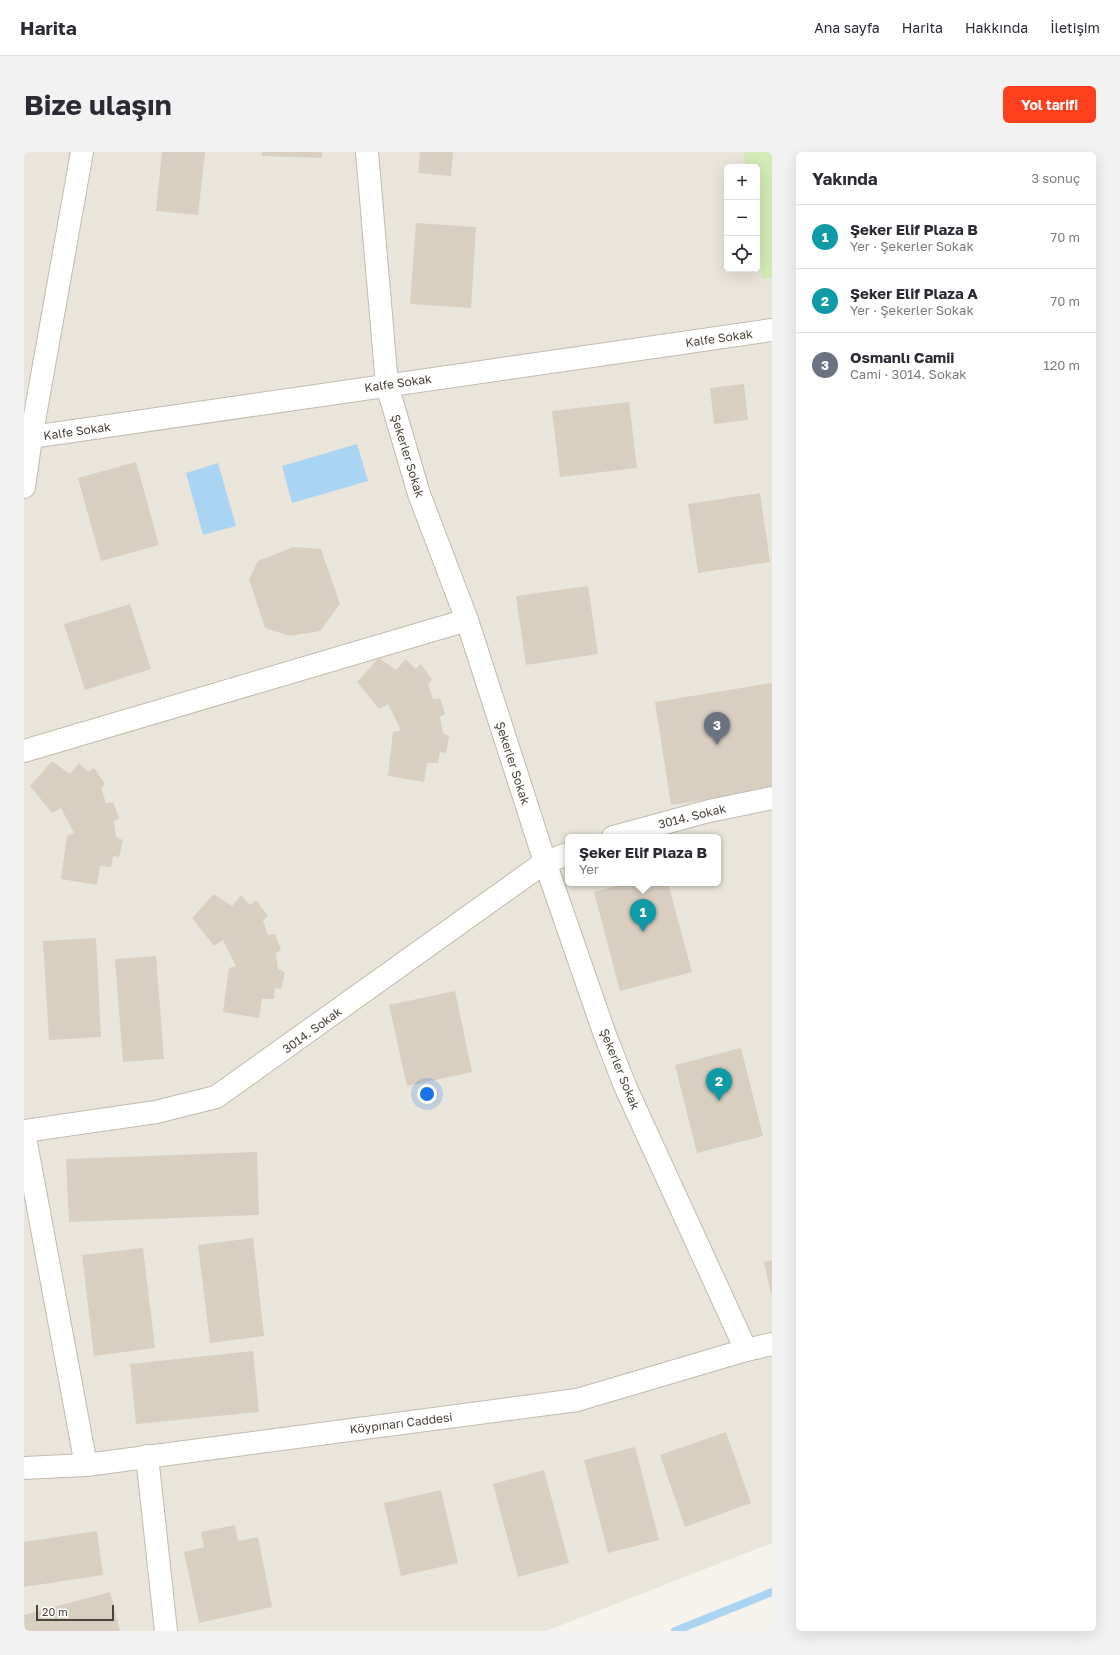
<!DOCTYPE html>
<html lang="tr">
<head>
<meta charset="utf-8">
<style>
	:root { --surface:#fff; --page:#f2f2f3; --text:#2b2b33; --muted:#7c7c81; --line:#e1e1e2; --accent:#fc3f1d }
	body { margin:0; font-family:"Golos Text",sans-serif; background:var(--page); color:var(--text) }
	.controls { position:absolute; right:12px; top:12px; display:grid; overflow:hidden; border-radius:6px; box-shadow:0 4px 16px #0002 }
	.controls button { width:36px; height:36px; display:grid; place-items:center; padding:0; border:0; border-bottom:1px solid var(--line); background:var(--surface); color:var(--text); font:20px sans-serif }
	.scale { position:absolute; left:12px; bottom:10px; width:78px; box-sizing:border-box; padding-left:4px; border:2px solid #4b4439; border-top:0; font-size:11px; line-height:14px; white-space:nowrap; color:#4b4439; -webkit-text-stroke:3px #fff; paint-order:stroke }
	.you { position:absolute; left:403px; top:942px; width:14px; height:14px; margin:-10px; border:3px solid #fff; border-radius:50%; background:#1a73e8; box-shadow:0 0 0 6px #1a73e833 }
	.badge { display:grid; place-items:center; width:26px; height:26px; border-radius:50%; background:var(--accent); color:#fff; font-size:13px; font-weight:700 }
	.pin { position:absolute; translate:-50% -33px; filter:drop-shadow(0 1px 2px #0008) }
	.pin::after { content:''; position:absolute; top:21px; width:14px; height:12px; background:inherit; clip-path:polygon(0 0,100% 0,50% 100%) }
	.popup { position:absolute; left:541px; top:682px; width:156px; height:52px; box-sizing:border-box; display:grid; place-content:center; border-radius:6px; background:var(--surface); filter:drop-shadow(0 1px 3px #0005); font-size:13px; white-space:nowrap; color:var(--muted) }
	.popup b { font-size:15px; color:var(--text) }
	.popup::after { content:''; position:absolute; left:50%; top:100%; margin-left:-8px; border:8px solid transparent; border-top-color:var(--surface) }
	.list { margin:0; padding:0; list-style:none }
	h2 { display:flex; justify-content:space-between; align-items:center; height:52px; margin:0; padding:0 16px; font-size:17px }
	h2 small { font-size:13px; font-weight:400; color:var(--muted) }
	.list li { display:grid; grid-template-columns:26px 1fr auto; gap:12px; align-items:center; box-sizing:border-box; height:64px; padding:0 16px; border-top:1px solid var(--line) }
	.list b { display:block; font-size:15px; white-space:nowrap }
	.list p { margin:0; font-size:13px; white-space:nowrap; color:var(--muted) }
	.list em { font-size:13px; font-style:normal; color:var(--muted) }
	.icon { flex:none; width:22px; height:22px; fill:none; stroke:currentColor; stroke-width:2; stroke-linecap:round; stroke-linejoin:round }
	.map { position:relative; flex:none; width:748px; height:1479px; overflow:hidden; border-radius:6px }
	header { display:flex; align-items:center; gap:24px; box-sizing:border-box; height:56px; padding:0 20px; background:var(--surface); border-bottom:1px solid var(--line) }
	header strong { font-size:19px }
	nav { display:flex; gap:22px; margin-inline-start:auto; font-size:14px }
	.intro { display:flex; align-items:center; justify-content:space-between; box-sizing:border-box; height:96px; padding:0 24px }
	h1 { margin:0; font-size:28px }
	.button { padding:10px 18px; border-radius:6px; background:var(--accent); color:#fff; font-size:14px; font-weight:700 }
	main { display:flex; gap:24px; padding:0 24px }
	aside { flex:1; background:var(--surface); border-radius:6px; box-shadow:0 4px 16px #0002 }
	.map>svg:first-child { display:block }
</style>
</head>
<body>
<header>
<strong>Harita</strong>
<nav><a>Ana sayfa</a><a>Harita</a><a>Hakkında</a><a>İletişim</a></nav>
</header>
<div class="intro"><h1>Bize ulaşın</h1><a class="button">Yol tarifi</a></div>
<main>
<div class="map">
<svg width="748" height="1479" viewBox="0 0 748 1479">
	<rect width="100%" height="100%" fill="#f6f3ec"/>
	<path fill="#eae5da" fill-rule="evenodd" d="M0,0H748V1391L522,1479H0ZM703,15H733V117H703ZM544,685H694V731H544Z"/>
	<path fill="#d2eab5" d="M719,0H748V126L738,127L733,91V15H722Z"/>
	<g fill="#a9d4f2">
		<path d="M333,292L344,329L268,351L258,314Z"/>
		<path d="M194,311L212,374L179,383L162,321Z"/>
	</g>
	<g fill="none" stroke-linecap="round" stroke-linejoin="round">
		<path stroke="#a9d4f2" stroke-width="8" d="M651,1479L748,1440"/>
	</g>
	<g fill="#d8cfc1">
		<path d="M138,0H181L174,63L132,59Z"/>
		<path d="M238,0H298V6L238,4Z"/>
		<path d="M396,0H429L427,24L394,21Z"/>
		<path d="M392,71L452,75L447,156L386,152Z"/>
		<path d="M720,232L724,268L690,272L686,236Z"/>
		<path d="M605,250L613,316L536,325L528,259Z"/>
		<path d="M112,310L135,393L77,409L54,326Z"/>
		<path d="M736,341L746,410L674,421L664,352Z"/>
		<path d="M269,395L297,397L316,452L296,479L266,484L241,476L225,427L234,409Z"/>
		<path d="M564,434L574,502L502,513L492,444Z"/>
		<path d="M106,452L127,517L61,538L40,472Z"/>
		<path d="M355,506L372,518L382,507L391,517L397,512L408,528L404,532L409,547L416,546L421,562L416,565L419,581L425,584L422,601L416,600L414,611H403L400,630L364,624L369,580L377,578L364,552L355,557L333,530Z"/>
		<path d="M748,531V637L647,653L631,550Z"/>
		<path d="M28,609L46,622L55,611L64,620L70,616L81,632L77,636L82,651L89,650L95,666L90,669L92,685L99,688L95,705L89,704L87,715L76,714L73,733L37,727L43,684L50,681L37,656L28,661L6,634Z"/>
		<path d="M605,731H644L668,820L596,839L570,740Z"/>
		<path d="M190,742L208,754L217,743L226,753L232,748L244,764L239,769L244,783L251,782L257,798L252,801L254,817L261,820L257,837L251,836L250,847H238L235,866L199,860L205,816L212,814L199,788L190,794L168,766Z"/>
		<path d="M72,786L77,885L25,888L19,789Z"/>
		<path d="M132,804L140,907L99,910L91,807Z"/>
		<path d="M431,839L448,920L383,934L365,853Z"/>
		<path d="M717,896L739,984L673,1001L651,913Z"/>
		<path d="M233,1000L235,1063L45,1070L42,1007Z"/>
		<path d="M229,1086L240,1184L186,1191L174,1093Z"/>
		<path d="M119,1096L131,1196L70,1204L58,1103Z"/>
		<path d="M748,1108V1142H747L740,1110Z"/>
		<path d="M229,1199L235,1260L112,1272L106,1212Z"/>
		<path d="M702,1280L727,1351L661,1375L636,1303Z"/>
		<path d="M611,1295L635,1388L584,1401L560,1308Z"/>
		<path d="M520,1318L545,1411L494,1425L469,1332Z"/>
		<path d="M417,1338L434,1411L377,1424L360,1351Z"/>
		<path d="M211,1373L214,1389L234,1385L248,1455L175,1471L160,1400L180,1395L177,1380Z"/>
		<path d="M73,1379L79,1423L0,1435V1390Z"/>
		<path d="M86,1440L96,1479H1L0,1463Z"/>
	</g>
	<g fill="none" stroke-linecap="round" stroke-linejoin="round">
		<defs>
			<g id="minor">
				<path d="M343,0L363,233L395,342L443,468L521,710L580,880L601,934L722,1198"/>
				<path d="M0,286L748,178"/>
				<path d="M0,335L7,286L58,0"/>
				<path d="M0,599L443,468"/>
				<path d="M589,685L685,659L748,646"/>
				<path d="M0,979L132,960L192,945L521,710L544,702"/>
				<path d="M0,980L62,1313"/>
				<path d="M123,1304L142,1479"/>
				<path d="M0,1316L62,1313L553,1248L722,1198L748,1192"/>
			</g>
		</defs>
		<use href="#minor" stroke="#c2bbae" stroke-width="24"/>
		<use href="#minor" stroke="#fff" stroke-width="22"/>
	</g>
	<g text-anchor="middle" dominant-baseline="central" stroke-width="3" stroke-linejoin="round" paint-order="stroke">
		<g font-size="12" fill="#4b4439" stroke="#fff">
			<text transform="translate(695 186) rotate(-8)">Kalfe Sokak</text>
			<text transform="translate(374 231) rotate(-8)">Kalfe Sokak</text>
			<text transform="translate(53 279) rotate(-8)">Kalfe Sokak</text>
			<text transform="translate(384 304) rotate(73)">Şekerler Sokak</text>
			<text transform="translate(489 611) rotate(72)">Şekerler Sokak</text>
			<text transform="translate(668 664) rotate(-14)">3014. Sokak</text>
			<text transform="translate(288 878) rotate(-36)">3014. Sokak</text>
			<text transform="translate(596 917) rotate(68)">Şekerler Sokak</text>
			<text transform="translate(377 1271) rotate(-7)">Köypınarı Caddesi</text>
		</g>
	</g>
</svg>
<div class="controls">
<button>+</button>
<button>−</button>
<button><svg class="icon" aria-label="locate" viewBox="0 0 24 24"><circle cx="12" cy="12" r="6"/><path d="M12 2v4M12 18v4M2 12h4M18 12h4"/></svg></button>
</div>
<div class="scale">20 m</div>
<div class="you"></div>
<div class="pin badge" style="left:619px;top:780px;background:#0f9aa8">1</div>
<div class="popup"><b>Şeker Elif Plaza B</b>Yer</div>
<div class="pin badge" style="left:695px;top:949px;background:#0f9aa8">2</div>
<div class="pin badge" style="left:693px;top:593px;background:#6b7280">3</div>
</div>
<aside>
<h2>Yakında<small>3 sonuç</small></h2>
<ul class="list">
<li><span class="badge" style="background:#0f9aa8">1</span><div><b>Şeker Elif Plaza B</b><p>Yer · Şekerler Sokak</p></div><em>70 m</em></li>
<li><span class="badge" style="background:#0f9aa8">2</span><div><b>Şeker Elif Plaza A</b><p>Yer · Şekerler Sokak</p></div><em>70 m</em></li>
<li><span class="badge" style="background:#6b7280">3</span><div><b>Osmanlı Camii</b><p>Cami · 3014. Sokak</p></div><em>120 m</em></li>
</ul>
</aside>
</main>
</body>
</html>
